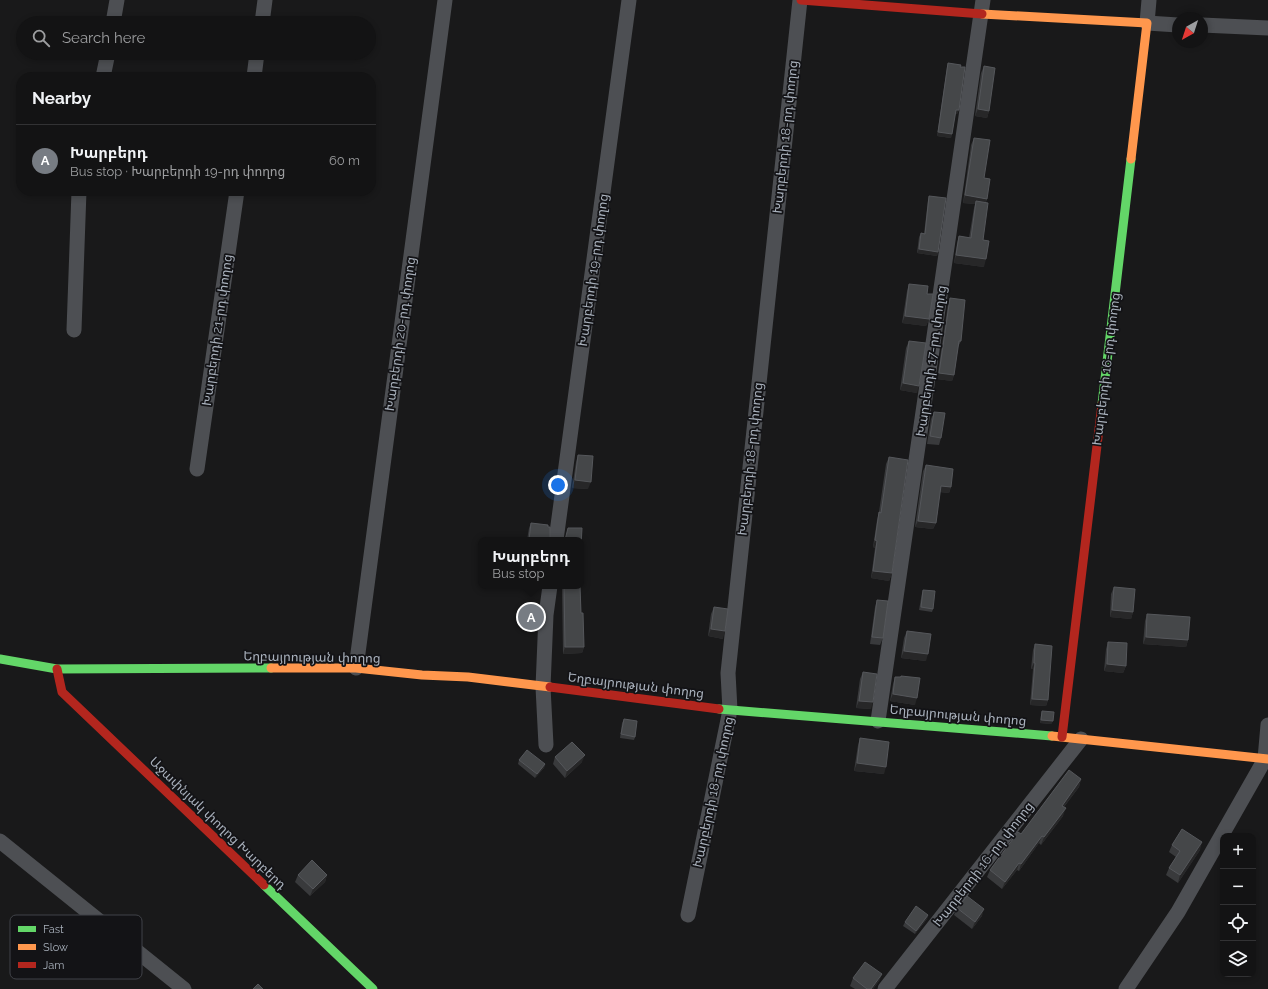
<!DOCTYPE html>
<html lang="en">
<head>
<meta charset="utf-8">
<style>
	:root { --surface:#131314; --page:#202022; --text:#f1f3f6; --muted:#9d9ea0; --line:#323234; --accent:#777c83 }
	body { margin:0; font-family:Raleway,"Noto Sans Armenian",sans-serif; background:var(--page); color:var(--text) }
	.controls { position:absolute; right:12px; bottom:12px; display:grid; overflow:hidden; border-radius:8px; box-shadow:0 2px 6px #0003 }
	.controls button { width:36px; height:36px; display:grid; place-items:center; padding:0; border:0; border-bottom:1px solid var(--line); background:var(--surface); color:var(--text); font:20px sans-serif }
	.compass { position:absolute; left:1172px; top:12px; width:36px; height:36px; border-radius:50%; background:var(--surface); box-shadow:0 2px 6px #0003; rotate:219deg }
	.you { position:absolute; left:558px; top:485px; width:14px; height:14px; margin:-10px; border:3px solid #fff; border-radius:50%; background:#1a73e8; box-shadow:0 0 0 6px #1a73e833 }
	.badge { display:grid; place-items:center; width:26px; height:26px; border-radius:50%; background:var(--accent); color:#fff; font-size:13px; font-weight:700 }
	.pin { position:absolute; translate:-50% -50%; border:2px solid #fff; box-shadow:0 1px 4px #0006 }
	.popup { position:absolute; left:478px; top:537px; width:106px; height:52px; box-sizing:border-box; display:grid; place-content:center; border-radius:8px; background:var(--surface); filter:drop-shadow(0 1px 3px #0005); font-size:13px; white-space:nowrap; color:var(--muted) }
	.popup b { font-size:15px; color:var(--text) }
	.popup::after { content:''; position:absolute; left:50%; top:100%; margin-left:-8px; border:8px solid transparent; border-top-color:var(--surface) }
	.list { margin:0; padding:0; list-style:none }
	h2 { display:flex; justify-content:space-between; align-items:center; height:52px; margin:0; padding:0 16px; font-size:17px }
	h2 small { font-size:13px; font-weight:400; color:var(--muted) }
	.list li { display:grid; grid-template-columns:26px 1fr auto; gap:12px; align-items:center; box-sizing:border-box; height:72px; padding:0 16px; border-top:1px solid var(--line) }
	.list b { display:block; font-size:15px; white-space:nowrap }
	.list p { margin:0; font-size:13px; white-space:nowrap; color:var(--muted) }
	.list em { font-size:13px; font-style:normal; color:var(--muted) }
	.icon { flex:none; width:22px; height:22px; fill:none; stroke:currentColor; stroke-width:2; stroke-linecap:round; stroke-linejoin:round }
	.map { position:relative; flex:none; width:1268px; height:989px; overflow:hidden }
	.search { position:absolute; background:var(--surface); box-shadow:0 2px 6px #0003; left:16px; top:16px; width:360px; height:44px; display:flex; align-items:center; gap:10px; box-sizing:border-box; padding:0 14px; border-radius:22px; color:var(--muted); font-size:15px }
	.panel { position:absolute; background:var(--surface); box-shadow:0 2px 6px #0003; left:16px; top:72px; width:360px; height:124px; border-radius:16px }
	.map>svg:first-child { display:block }
</style>
</head>
<body>
<div class="map">
<svg width="1268" height="989" viewBox="0 0 1268 989">
	<rect width="100%" height="100%" fill="#19191a"/>
	<g fill="none" stroke-linecap="round" stroke-linejoin="round">
		<g stroke="#4d4f53" stroke-width="15">
			<path d="M1149,0L1147,23L1178,25"/>
			<path d="M113,23L117,0"/>
			<path d="M262,23L265,0"/>
			<path d="M1202,25L1268,28"/>
			<path d="M103,77L108,53"/>
			<path d="M254,77L257,53"/>
			<path d="M74,330L79,191"/>
			<path d="M197,469L237,191"/>
			<path d="M556,540L629,0"/>
			<path d="M356,668L445,0"/>
			<path d="M878,721L983,0"/>
			<path d="M546,745L543,687L546,615L550,586"/>
			<path d="M0,841L184,989"/>
			<path d="M688,915L730,710L728,673L800,0"/>
			<path d="M885,989L1081,739"/>
			<path d="M1126,989L1178,912L1265,759L1268,725"/>
		</g>
		<g stroke="#63d668" stroke-width="9">
			<path d="M1102,404L1131,159"/>
			<path d="M0,659L57,669L271,668"/>
			<path d="M719,709L1052,736"/>
			<path d="M264,885L373,989"/>
		</g>
		<g stroke="#ff974d" stroke-width="9">
			<path d="M982,14L1147,23L1131,159"/>
			<path d="M271,668H356L422,675L468,677L550,687"/>
			<path d="M1052,736L1268,759"/>
		</g>
		<g stroke="#b3261e" stroke-width="9">
			<path d="M801,0L982,14"/>
			<path d="M57,669L62,692L264,885"/>
			<path d="M550,687L719,709"/>
			<path d="M1062,737L1102,404"/>
		</g>
	</g>
	<g fill="#393a3c">
		<path d="M948,63L959,110L957,114L955,113L951,138L937,136L947,67Z"/>
		<path d="M984,66L989,111L987,118L975,116L981,73Z"/>
		<path d="M974,138L984,178L987,199L986,202L983,240L984,267L954,263L957,243L959,236L969,238L974,208L975,204L963,203L971,145Z"/>
		<path d="M929,196L938,252L937,256L917,253L919,237L921,233L924,234L928,200Z"/>
		<path d="M909,284L927,294L929,319L926,326L902,323L907,291Z"/>
		<path d="M950,298L961,341L958,347L954,375L952,381L937,379L948,304Z"/>
		<path d="M909,341L917,393L900,390L906,348Z"/>
		<path d="M934,412L941,438L939,445L927,444L931,419Z"/>
		<path d="M578,455L588,489L572,488L576,462Z"/>
		<path d="M889,457L892,573L889,581L871,578L875,548L873,547L877,520L879,512L886,464Z"/>
		<path d="M926,465L951,487L949,493L940,492L936,523L933,529L915,527L923,471Z"/>
		<path d="M531,523L548,527L550,538L551,540H527L529,528Z"/>
		<path d="M562,586H580L581,613L584,647L582,653L563,654Z"/>
		<path d="M1114,587L1133,612L1131,619L1110,617L1111,594Z"/>
		<path d="M923,590L933,609L932,612L919,610L922,593Z"/>
		<path d="M877,600L883,638L880,645L870,644L875,607Z"/>
		<path d="M714,607L723,639L708,636L711,614Z"/>
		<path d="M1147,614L1188,640L1186,647L1143,644L1145,621Z"/>
		<path d="M907,631L926,661L901,658L904,638Z"/>
		<path d="M1108,642L1126,666L1123,673L1104,671L1106,649Z"/>
		<path d="M1035,644L1048,700L1046,706L1030,705L1033,669H1031L1033,650Z"/>
		<path d="M863,672L871,709L856,708L860,679Z"/>
		<path d="M901,676L915,705L890,701L893,684L895,677H900Z"/>
		<path d="M1042,711L1053,721L1051,724L1040,723L1041,715Z"/>
		<path d="M624,719L635,737L634,740L620,738L622,723Z"/>
		<path d="M860,738L884,774L854,771L858,745Z"/>
		<path d="M555,757L582,762L565,778L553,764Z"/>
		<path d="M519,760L545,764L544,768L535,778L518,764Z"/>
		<path d="M1081,779L1079,787L1064,807L1063,816L1041,845L1039,843L1019,871L1017,870L1002,889L987,877L990,870L1021,834Z"/>
		<path d="M1172,845L1200,850L1178,883L1166,875L1169,868L1176,857L1169,852Z"/>
		<path d="M298,875H327L325,882L310,896L295,882Z"/>
		<path d="M957,908L982,916L972,929L954,915Z"/>
		<path d="M928,915L927,919L915,934L903,926L905,922Z"/>
		<path d="M882,974L879,981L873,989H855L850,986L853,978Z"/>
	</g>
	<g fill="#272728">
		<path d="M978,109L989,111L987,118L975,116Z"/>
		<path d="M956,110H959L957,114L954,113Z"/>
		<path d="M938,132L952,134L951,138L937,136Z"/>
		<path d="M965,195L987,199L984,206L976,201L975,204L963,203Z"/>
		<path d="M919,249L938,252L937,256L917,253Z"/>
		<path d="M956,255L986,259L984,267L954,263Z"/>
		<path d="M905,316L929,319L926,326L902,323Z"/>
		<path d="M939,373L954,375L952,381L937,379Z"/>
		<path d="M903,383L919,386L917,393L900,390Z"/>
		<path d="M575,480L591,482L588,489L572,488Z"/>
		<path d="M941,486L951,487L949,493L939,492Z"/>
		<path d="M918,521L936,523L933,529L915,527Z"/>
		<path d="M875,540L877,541L875,548L873,547Z"/>
		<path d="M873,571L892,573L889,581L871,578Z"/>
		<path d="M1112,610L1133,612L1131,619L1110,617Z"/>
		<path d="M711,629L725,631L723,639L708,636Z"/>
		<path d="M1146,637L1188,640L1186,647L1143,644Z"/>
		<path d="M565,647H584L582,653L563,654Z"/>
		<path d="M904,651L928,654L926,661L901,658Z"/>
		<path d="M1034,663H1035L1033,669H1031Z"/>
		<path d="M1107,664L1126,666L1123,673L1104,671Z"/>
		<path d="M893,694L917,698L915,705L890,701Z"/>
		<path d="M1032,699L1048,700L1046,706L1030,705Z"/>
		<path d="M859,701L873,702L871,709L856,708Z"/>
		<path d="M1041,720L1053,721L1051,724L1040,723Z"/>
		<path d="M585,755L582,762L565,778L567,771Z"/>
		<path d="M857,763L886,767L884,774L854,771Z"/>
		<path d="M545,764L544,768L535,778L537,774Z"/>
		<path d="M1081,779L1079,787L1059,813L1062,806Z"/>
		<path d="M1066,808L1063,816L1041,845L1044,837Z"/>
		<path d="M1042,836L1039,843L1019,871L1021,864Z"/>
		<path d="M1202,842L1200,850L1178,883L1180,875Z"/>
		<path d="M1019,863L1017,870L1002,889L1005,882Z"/>
		<path d="M327,875L325,882L310,896L313,889Z"/>
		<path d="M984,909L982,916L972,929L975,922Z"/>
		<path d="M928,915L927,919L915,934L916,931Z"/>
		<path d="M882,974L879,981L873,989H871Z"/>
	</g>
	<g fill="#454749" stroke="#55575b">
		<path d="M948,63L961,65L960,67H965L959,110H956L952,134L938,132Z"/>
		<path d="M984,66L995,68L989,111L978,109Z"/>
		<path d="M974,138L990,140L984,178L990,179L987,199L965,195Z"/>
		<path d="M929,196L946,198L938,252L919,249L921,233L925,234Z"/>
		<path d="M976,201L988,203L983,240L989,241L986,259L956,255L959,236L971,238Z"/>
		<path d="M909,284L928,286L927,294H933L929,319L905,316Z"/>
		<path d="M950,298L965,300L961,341H959L954,375L939,373Z"/>
		<path d="M909,341L926,343L919,386L903,383Z"/>
		<path d="M934,412L945,413L941,438L930,436Z"/>
		<path d="M578,455L593,456L591,482L575,480Z"/>
		<path d="M889,457L908,460L892,573L873,571L877,541L875,540L879,512L881,513Z"/>
		<path d="M926,465L953,469L951,487L941,486L936,523L918,521Z"/>
		<path d="M531,523L548,525V527H550V538L551,540H529Z"/>
		<path d="M568,528H582L581,546V540H565Z"/>
		<path d="M564,586H580L581,613H583L584,647H565Z"/>
		<path d="M1114,587L1135,589L1133,612L1112,610Z"/>
		<path d="M923,590L935,591L933,609L921,607Z"/>
		<path d="M877,600L888,601L883,638L872,637Z"/>
		<path d="M714,607L728,609L725,631L711,629Z"/>
		<path d="M1147,614L1190,617L1188,640L1146,637Z"/>
		<path d="M907,631L931,634L928,654L904,651Z"/>
		<path d="M1108,642L1127,643L1126,666L1107,664Z"/>
		<path d="M1035,644L1052,646L1048,700L1032,699L1035,663H1034Z"/>
		<path d="M863,672L877,674L873,702L859,701Z"/>
		<path d="M901,676L920,678L917,698L893,694L895,677H901Z"/>
		<path d="M1042,711L1054,712L1053,721L1041,720Z"/>
		<path d="M624,719L637,721L635,737L621,734Z"/>
		<path d="M860,738L889,742L886,767L857,763Z"/>
		<path d="M572,742L585,755L567,771L555,757Z"/>
		<path d="M527,750L545,764L537,774L519,760Z"/>
		<path d="M1069,770L1081,779L1062,806L1066,808L1044,837L1042,836L1021,864L1019,863L1005,882L990,870L1018,832L1021,834Z"/>
		<path d="M1182,829L1202,842L1180,875L1169,868L1180,851L1172,845Z"/>
		<path d="M312,860L327,875L313,889L298,875Z"/>
		<path d="M967,896L984,909L975,922L957,908Z"/>
		<path d="M916,906L928,915L916,931L905,922Z"/>
		<path d="M865,962L882,974L871,989H867L853,978Z"/>
		<path d="M258,984L263,989H253Z"/>
	</g>
	<g text-anchor="middle" dominant-baseline="central" stroke-width="3.5" stroke-linejoin="round" paint-order="stroke">
		<g font-size="13" fill="#a9b1bc" stroke="#131316">
			<text transform="translate(785 137) rotate(-84)">Խարբերդի 18-րդ փողոց</text>
			<text transform="translate(593 270) rotate(-82)">Խարբերդի 19-րդ փողոց</text>
			<text transform="translate(217 330) rotate(-82)">Խարբերդի 21-րդ փողոց</text>
			<text transform="translate(400 334) rotate(-82)">Խարբերդի 20-րդ փողոց</text>
			<text transform="translate(931 361) rotate(-82)">Խարբերդի 17-րդ փողոց</text>
			<text transform="translate(1106 369) rotate(-83)">Խարբերդի 16-րդ փողոց</text>
			<text transform="translate(750 459) rotate(-84)">Խարբերդի 18-րդ փողոց</text>
			<text transform="translate(312 657) rotate(1)">Եղբայրության փողոց</text>
			<text transform="translate(636 685) rotate(7)">Եղբայրության փողոց</text>
			<text transform="translate(958 715) rotate(5)">Եղբայրության փողոց</text>
			<text transform="translate(713 792) rotate(-78)">Խարբերդի 18-րդ փողոց</text>
			<text transform="translate(218 823) rotate(44)">Աջափնյակ փողոց Խարբերդ</text>
			<text transform="translate(983 864) rotate(-52)">Խարբերդի 16-րդ փողոց</text>
		</g>
	</g>
	<rect x="10" y="915" width="132" height="64" rx="6" fill="#131316" stroke="#404248" stroke-width="1"/>
	<rect x="18" y="926" width="18" height="6" fill="#63d668"/>
	<rect x="18" y="944" width="18" height="6" fill="#ff974d"/>
	<rect x="18" y="962" width="18" height="6" fill="#b3261e"/>
	<g font-size="11" fill="#a9b1bc">
		<text x="43" y="933">Fast</text>
		<text x="43" y="951">Slow</text>
		<text x="43" y="969">Jam</text>
	</g>
</svg>
<div class="controls">
<button>+</button>
<button>−</button>
<button><svg class="icon" aria-label="locate" viewBox="0 0 24 24"><circle cx="12" cy="12" r="6"/><path d="M12 2v4M12 18v4M2 12h4M18 12h4"/></svg></button>
<button><svg class="icon" aria-label="layers" viewBox="0 0 24 24"><path d="M12 4l9 5-9 5-9-5zM3 14l9 5 9-5"/></svg></button>
</div>
<svg class="compass" viewBox="-18 -18 36 36"><path d="M0-13l5 13h-10z" fill="#e53935"/><path d="M0 13l5-13h-10z" fill="#9d9ea0"/></svg>
<div class="you"></div>
<div class="pin badge" style="left:531px;top:617px">A</div>
<div class="popup"><b>Խարբերդ</b>Bus stop</div>
<div class="search"><svg class="icon" aria-label="search" viewBox="0 0 24 24"><circle cx="10" cy="10" r="6"/><path d="M15 15l6 6"/></svg>Search here</div>
<section class="panel">
<h2>Nearby<small></small></h2>
<ul class="list">
<li><span class="badge">A</span><div><b>Խարբերդ</b><p>Bus stop · Խարբերդի 19-րդ փողոց</p></div><em>60 m</em></li>
</ul>
</section>
</div>
</body>
</html>
